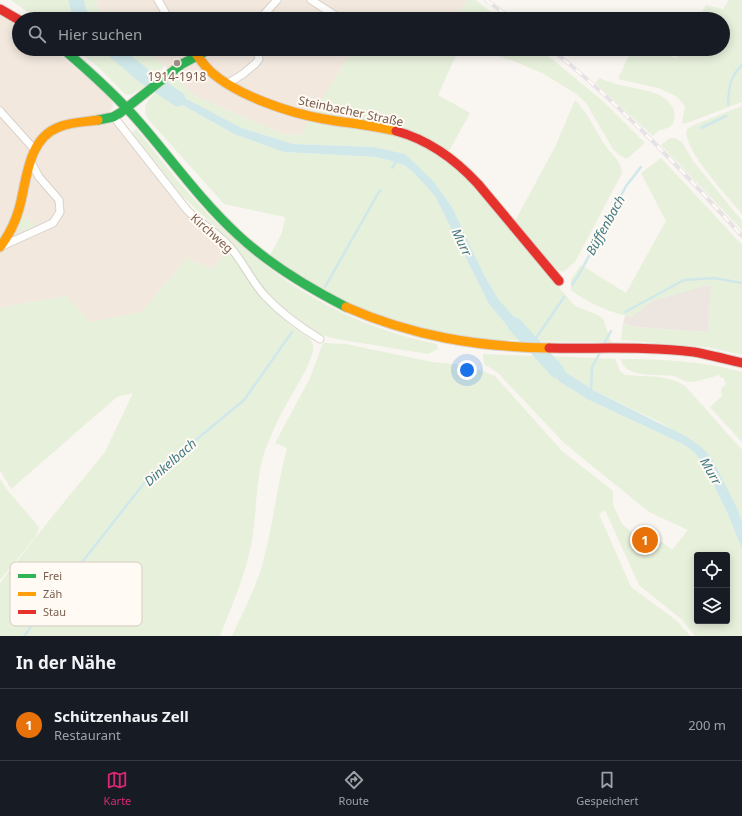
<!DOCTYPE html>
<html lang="de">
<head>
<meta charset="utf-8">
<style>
	:root { --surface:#171b24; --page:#242831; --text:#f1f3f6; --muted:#9ea1a6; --line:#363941; --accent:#db2777 }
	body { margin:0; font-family:"Noto Sans",sans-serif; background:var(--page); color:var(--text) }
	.controls { position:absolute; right:12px; bottom:12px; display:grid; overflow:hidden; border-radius:4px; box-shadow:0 2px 10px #0003 }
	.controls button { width:36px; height:36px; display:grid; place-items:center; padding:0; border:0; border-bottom:1px solid var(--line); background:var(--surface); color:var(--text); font:20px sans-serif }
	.you { position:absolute; left:467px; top:370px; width:14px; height:14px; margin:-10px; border:3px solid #fff; border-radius:50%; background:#1a73e8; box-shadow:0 0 0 6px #1a73e833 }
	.badge { display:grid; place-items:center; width:26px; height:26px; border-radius:50%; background:var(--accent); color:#fff; font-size:13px; font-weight:700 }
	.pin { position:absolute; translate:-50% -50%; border:2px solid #fff; box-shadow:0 1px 4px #0006 }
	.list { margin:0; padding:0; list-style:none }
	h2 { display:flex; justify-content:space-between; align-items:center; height:52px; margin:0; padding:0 16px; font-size:17px }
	h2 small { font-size:13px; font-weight:400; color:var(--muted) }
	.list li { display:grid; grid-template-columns:26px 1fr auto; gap:12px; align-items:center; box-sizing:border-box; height:72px; padding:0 16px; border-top:1px solid var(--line) }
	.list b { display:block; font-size:15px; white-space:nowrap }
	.list p { margin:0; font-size:13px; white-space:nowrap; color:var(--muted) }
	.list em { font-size:13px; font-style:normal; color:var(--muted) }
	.icon { flex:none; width:22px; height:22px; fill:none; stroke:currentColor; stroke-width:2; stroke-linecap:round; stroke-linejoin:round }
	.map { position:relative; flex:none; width:742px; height:636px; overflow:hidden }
	.search { position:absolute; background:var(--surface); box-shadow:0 2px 10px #0003; left:12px; right:12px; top:12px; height:44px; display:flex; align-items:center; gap:10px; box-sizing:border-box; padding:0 14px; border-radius:22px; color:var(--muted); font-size:15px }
	.sheet { height:124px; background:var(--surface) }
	nav { display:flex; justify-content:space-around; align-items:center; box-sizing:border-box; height:56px; border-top:1px solid var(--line); background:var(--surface); font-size:11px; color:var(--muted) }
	nav a { display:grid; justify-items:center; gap:2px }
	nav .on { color:var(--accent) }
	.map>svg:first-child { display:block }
</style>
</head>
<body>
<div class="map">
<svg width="742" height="636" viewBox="0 0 742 636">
	<rect width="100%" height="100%" fill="#f9f5f0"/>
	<g fill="#f2e8de">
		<path d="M96,0H467L456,19H104L100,12Z"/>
		<path d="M0,16L6,18L19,26V49H52L89,79L112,101L113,108L108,113L186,215L209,230L229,248L212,269L187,258L142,312L90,323L66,296L0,308Z"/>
		<path d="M145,49H353L301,135L283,134L195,96L165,66Z"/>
	</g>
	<path fill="#ede5e0" d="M705,285L711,286L708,332L636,327L623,324L625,316L632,317L652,301Z"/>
	<g fill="#e7f0db" fill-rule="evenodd">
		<path d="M11,0H96L100,12L104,19H37Z"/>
		<path d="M467,0H475L501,19H456Z"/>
		<path d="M729,0H742V102L684,124L682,122L685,106L676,96L658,88L618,79L632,49H650L676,58L681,49H723V19H698L706,5L723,9Z"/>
		<path d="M76,49H145L165,66L141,89L130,95L125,94L98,67Z"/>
		<path d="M353,49H433L456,55L438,95L470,113L449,151L382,125L314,112Z"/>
		<path d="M448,49H540L604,102L645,143L627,159L619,155L613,149L586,103L576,94L565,87L544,74L516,62L501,57Z"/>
		<path d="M175,76L195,96L283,134L301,135L310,119L379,130L412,140L449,161L475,187L510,231L575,306L598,315L603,319L611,342L536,341L499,300L484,275L452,207L434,182L373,147L293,144L242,128L179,95L166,84Z"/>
		<path d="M600,78C618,87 638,87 657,94C668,98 679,111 673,123C670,129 665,128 660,130C657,131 655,134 653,136L595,83Z"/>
		<path d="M158,91L234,134L284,152L377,157L404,165L412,171L435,196L489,304L519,340H491L443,333L397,323L377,316L331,295L269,257L282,233L285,217L224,204L148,119C141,106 148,99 158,91Z"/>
		<path d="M575,100C588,113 594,128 604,144C610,153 622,161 622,173L575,262L563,272L551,268L514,223L555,147Z"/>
		<path d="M742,106V214C730,199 680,146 687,129L694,125Z"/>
		<path d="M136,129C155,151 172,175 192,197C262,273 335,323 437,344L438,349L428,354L331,338L310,330L294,319L273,300L256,278L234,245L181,195L132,132Z"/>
		<path d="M670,138H675L682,142L693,161L742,221V230L661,145Z"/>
		<path d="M661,158L742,245V355L707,347L621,340L623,324L636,327L708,332L711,286H705L652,301L632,317C611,313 588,303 571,290V279L581,265L626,293L666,221L641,173Z"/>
		<path d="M22,215L37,227L16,236L22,227L17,223Z"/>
		<path d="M229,248C247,277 263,301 289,324C295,330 312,336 313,345C315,359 293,392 286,405C279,417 273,430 268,443C255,472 257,510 252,541C246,574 232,605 220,636H0V583L43,528L105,452L133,393L117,397L11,489L0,470V308L66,296L90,322L142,312L187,258L212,269Z"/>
		<path d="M323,343L346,344L432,362L463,365L480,370L495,376L562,451L613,491V505L622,524L634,534L630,538L650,556L657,549L655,547L661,541L672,550L688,530L649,512L564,443L498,373L484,364L483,354L535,356L560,382L589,400L683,444L694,452L704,465L727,512L742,549V636H695L681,619L639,585L605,510L599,514L631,587L677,621L690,636H232C243,612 256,588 263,562C273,525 277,486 287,448L275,443L310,378ZM697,555H727V621H697Z"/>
		<path d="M549,356L615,359L620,371L625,375C644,377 668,374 685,386L742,450V522L737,508L714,462L708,454L662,423L593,390L567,373Z"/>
		<path d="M621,359C662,359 702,361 742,372V442L710,407L722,396L721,389L726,384L723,377L721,378L719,375C711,377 695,383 688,382C683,381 679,377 673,376C659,374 623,378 621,359Z"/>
		<path d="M0,479L8,491L39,527L36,536L0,580Z"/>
	</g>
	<g fill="#d0e8ea">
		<path d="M166,84L179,95L242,128L293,144L373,147L405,154L434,182L452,207L484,275L499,300L536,341L519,340L489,304L435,196L412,171L404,165L377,157L284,152L234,134L158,91Z"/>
		<path d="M535,356H549L567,373L593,390L687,437L700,446L708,454L714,462L737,508L742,522V549L727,512L704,465L694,452L683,444L589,400L560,382Z"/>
	</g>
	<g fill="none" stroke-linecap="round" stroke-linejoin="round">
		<g stroke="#d0e8ea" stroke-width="2.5">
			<path d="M728,105C729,88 729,78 742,65"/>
			<path d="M701,128L726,116"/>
			<path d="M392,168L397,160"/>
			<path d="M572,285L581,271L626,186L641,167"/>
			<path d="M325,287L380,190"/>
			<path d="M625,312L684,280L714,278L742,283"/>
			<path d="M532,344L564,297"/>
			<path d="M603,346L611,331"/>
			<path d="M591,391L592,367L601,351"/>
			<path d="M24,636L145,482L244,400L292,332"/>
		</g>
		<g stroke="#d0e8ea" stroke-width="15">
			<path d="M76,0L79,12L83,19"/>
			<path d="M112,49L144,76L178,99"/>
			<path d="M515,325L557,371"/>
		</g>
		<defs>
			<g id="street">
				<path d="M158,0L169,19"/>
				<path d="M311,0L341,19"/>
				<path d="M260,19L277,0"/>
				<path d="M227,84L243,74L255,64L259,59L257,49"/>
				<path d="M0,111L35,150"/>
				<path d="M114,117L187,210C200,223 216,232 229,246C243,261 251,281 265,296C281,313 300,327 320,339"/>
				<path d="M0,247L53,223L60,212L59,200L39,177L31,162"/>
			</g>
			<g id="fast">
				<path d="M63,49C90,72 117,96 140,123C172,160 201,201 238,235C270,265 307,287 346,307"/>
				<path d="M98,120L113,117L120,113L182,64L210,49"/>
			</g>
			<g id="slow">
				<path d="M193,49C198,57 203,64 210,71C236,95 289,113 324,119C347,123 372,125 396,131"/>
				<path d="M0,247C9,235 15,223 19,209C27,181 27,139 59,127C71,122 85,122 98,120"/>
				<path d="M346,307C412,336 478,347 549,348"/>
			</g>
			<g id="jam">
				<path d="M0,9L19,20"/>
				<path d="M396,131C429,140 455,159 478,184L559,281"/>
				<path d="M549,348C597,349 646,346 694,352C710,355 726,359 742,363"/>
			</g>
		</defs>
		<use href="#street" stroke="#d7d1cb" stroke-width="9"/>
		<use href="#fast" stroke="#d9d2cb" stroke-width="11"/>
		<use href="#slow" stroke="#d9d2cb" stroke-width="11"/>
		<use href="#jam" stroke="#d9d2cb" stroke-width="11"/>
		<use href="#street" stroke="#fefefd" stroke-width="7"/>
		<use href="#fast" stroke="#30b455" stroke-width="9"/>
		<use href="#slow" stroke="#ff9f0a" stroke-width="9"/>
		<use href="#jam" stroke="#e5322d" stroke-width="9"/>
		<defs>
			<g id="rail">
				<path d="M486,0L512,19"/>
				<path d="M551,49C621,105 682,170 742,236"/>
			</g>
		</defs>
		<use href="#rail" stroke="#e6e3e7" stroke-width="4"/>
		<use href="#rail" stroke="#fffaf3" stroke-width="2.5" stroke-dasharray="8" stroke-linecap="butt"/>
	</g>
	<circle fill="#a69286" stroke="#fffaf3" stroke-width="1.5" cx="177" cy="63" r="4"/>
	<g text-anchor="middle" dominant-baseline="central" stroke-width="4" stroke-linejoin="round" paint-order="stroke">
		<g font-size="12" fill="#7a5c4d" stroke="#fffaf3">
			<text x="177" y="76">1914-1918</text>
		</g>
		<g font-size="12" fill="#7a5c4d" stroke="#fffaf3">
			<text transform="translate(351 111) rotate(12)">Steinbacher Straße</text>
			<text transform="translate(212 233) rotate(42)">Kirchweg</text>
		</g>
		<g font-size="13" font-style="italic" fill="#437c86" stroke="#fffaf3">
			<text transform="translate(605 225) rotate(-61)">Büffenbach</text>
			<text transform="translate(462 242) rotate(64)">Murr</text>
			<text transform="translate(170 462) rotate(-41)">Dinkelbach</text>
			<text transform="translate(711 471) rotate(60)">Murr</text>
		</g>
	</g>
	<rect x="10" y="562" width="132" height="64" rx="6" fill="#fffaf3" stroke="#d7cbc1" stroke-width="1"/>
	<rect x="18" y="574" width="18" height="4" fill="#30b455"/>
	<rect x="18" y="592" width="18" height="4" fill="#ff9f0a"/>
	<rect x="18" y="610" width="18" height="4" fill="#e5322d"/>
	<g font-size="11" fill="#7a5c4d">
		<text x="43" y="580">Frei</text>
		<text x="43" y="598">Zäh</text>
		<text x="43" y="616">Stau</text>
	</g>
</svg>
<div class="controls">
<button><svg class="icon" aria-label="locate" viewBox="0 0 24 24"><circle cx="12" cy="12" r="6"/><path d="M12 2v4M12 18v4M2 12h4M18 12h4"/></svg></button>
<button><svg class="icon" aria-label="layers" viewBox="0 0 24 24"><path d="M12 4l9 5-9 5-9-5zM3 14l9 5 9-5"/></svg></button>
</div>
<div class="you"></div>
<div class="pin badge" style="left:645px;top:540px;background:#e8710a">1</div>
<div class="search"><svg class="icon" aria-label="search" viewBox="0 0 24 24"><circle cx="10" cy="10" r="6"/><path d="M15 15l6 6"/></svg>Hier suchen</div>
</div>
<section class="sheet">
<h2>In der Nähe<small></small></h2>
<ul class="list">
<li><span class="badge" style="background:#e8710a">1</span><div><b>Schützenhaus Zell</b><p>Restaurant</p></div><em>200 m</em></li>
</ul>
</section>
<nav>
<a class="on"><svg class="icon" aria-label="map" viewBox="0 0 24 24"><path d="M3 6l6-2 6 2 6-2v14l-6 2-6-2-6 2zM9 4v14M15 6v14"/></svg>Karte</a>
<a><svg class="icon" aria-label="directions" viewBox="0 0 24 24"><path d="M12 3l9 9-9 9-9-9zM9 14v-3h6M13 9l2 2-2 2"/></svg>Route</a>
<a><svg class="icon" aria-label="saved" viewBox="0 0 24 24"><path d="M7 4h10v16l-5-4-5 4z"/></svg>Gespeichert</a>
</nav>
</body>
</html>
